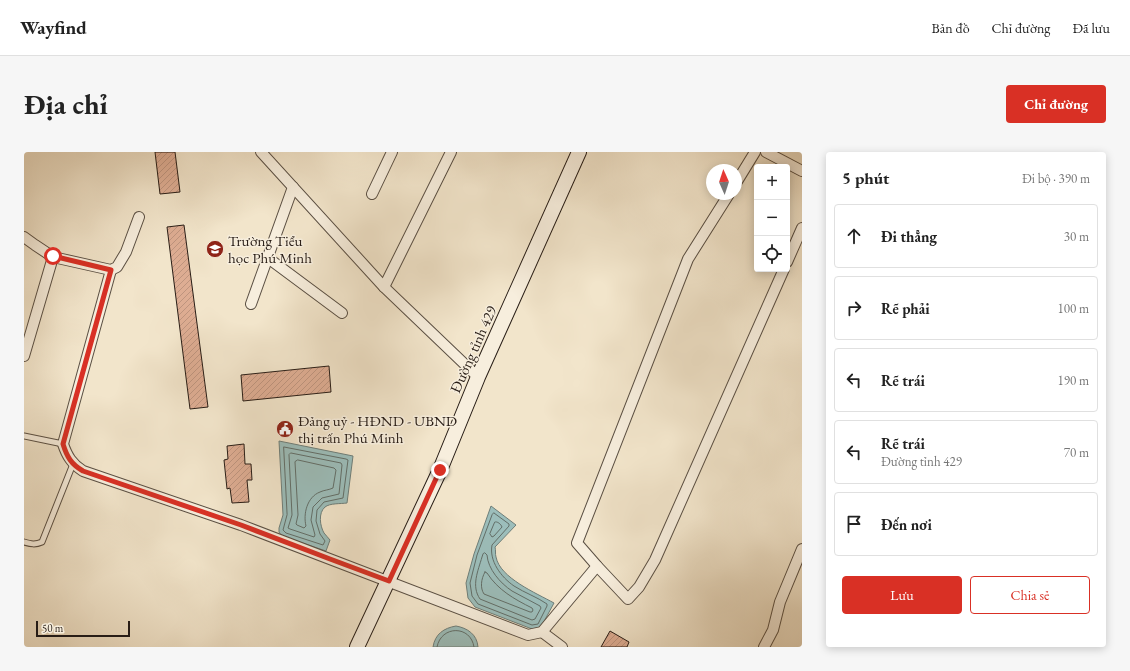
<!DOCTYPE html>
<html lang="vi">
<head>
<meta charset="utf-8">
<style>
	:root { --surface:#fff; --page:#f6f6f6; --text:#222; --muted:#767676; --line:#e0e0e0; --accent:#d93025 }
	body { margin:0; font-family:"EB Garamond",serif; background:var(--page); color:var(--text) }
	.controls { position:absolute; right:12px; top:12px; display:grid; overflow:hidden; border-radius:4px; box-shadow:0 2px 10px #0003 }
	.controls button { width:36px; height:36px; display:grid; place-items:center; padding:0; border:0; border-bottom:1px solid var(--line); background:var(--surface); color:var(--text); font:20px sans-serif }
	.compass { position:absolute; left:682px; top:12px; width:36px; height:36px; border-radius:50%; background:var(--surface); box-shadow:0 2px 10px #0003; rotate:357deg }
	.scale { position:absolute; left:12px; bottom:10px; width:94px; box-sizing:border-box; padding-left:4px; border:2px solid #281d16; border-top:0; font-size:11px; line-height:14px; white-space:nowrap; color:#281d16; -webkit-text-stroke:3px #f7eedd; paint-order:stroke }
	.stop { position:absolute; width:12px; height:12px; margin:-9px; border:3px solid #d93025; border-radius:50%; background:#fff }
	.stop.end { background:#d93025; border-color:#fff; box-shadow:0 1px 4px #0008 }
	.list { margin:0; padding:0; list-style:none }
	h2 { display:flex; justify-content:space-between; align-items:center; height:52px; margin:0; padding:0 16px; font-size:17px }
	h2 small { font-size:13px; font-weight:400; color:var(--muted) }
	.list li { display:grid; grid-template-columns:26px 1fr auto; gap:12px; align-items:center; box-sizing:border-box; height:64px; margin:0 8px 8px; padding:0 8px; border:1px solid var(--line); border-radius:4px }
	.list b { display:block; font-size:15px; white-space:nowrap }
	.list p { margin:0; font-size:13px; white-space:nowrap; color:var(--muted) }
	.list em { font-size:13px; font-style:normal; color:var(--muted) }
	.actions { display:flex; gap:8px; padding:12px 16px }
	.actions a { flex:1; padding:9px 0; border:1px solid var(--accent); border-radius:4px; text-align:center; font-size:14px; color:var(--accent) }
	.actions .main { background:var(--accent); color:#fff }
	.icon { flex:none; width:22px; height:22px; fill:none; stroke:currentColor; stroke-width:2; stroke-linecap:round; stroke-linejoin:round }
	.map { position:relative; flex:none; width:778px; height:495px; overflow:hidden; border-radius:4px }
	header { display:flex; align-items:center; gap:24px; box-sizing:border-box; height:56px; padding:0 20px; background:var(--surface); border-bottom:1px solid var(--line) }
	header strong { font-size:19px }
	nav { display:flex; gap:22px; margin-inline-start:auto; font-size:14px }
	.intro { display:flex; align-items:center; justify-content:space-between; box-sizing:border-box; height:96px; padding:0 24px }
	h1 { margin:0; font-size:28px }
	.button { padding:10px 18px; border-radius:4px; background:var(--accent); color:#fff; font-size:14px; font-weight:700 }
	main { display:flex; gap:24px; padding:0 24px }
	aside { flex:1; background:var(--surface); border-radius:4px; box-shadow:0 2px 10px #0003 }
	.map>svg:first-child { display:block }
</style>
</head>
<body>
<header>
<strong>Wayfind</strong>
<nav><a>Bản đồ</a><a>Chỉ đường</a><a>Đã lưu</a></nav>
</header>
<div class="intro"><h1>Địa chỉ</h1><a class="button">Chỉ đường</a></div>
<main>
<div class="map">
<svg width="778" height="495" viewBox="0 0 778 495">
	<defs>
		<pattern id="building-hatch" width="6" height="6" patternUnits="userSpaceOnUse"><rect width="6" height="6" fill="#dead93"/><path d="M-1 1l2-2M0 6l6-6M5 7l2-2" fill="none" stroke="#be947e"/></pattern>
	</defs>
	<rect width="100%" height="100%" fill="#f2e5cb"/>
	<filter id="stains"><feTurbulence type="fractalNoise" baseFrequency=".005" numOctaves="4"/><feColorMatrix values="0 0 0 0 .2 0 0 0 0 .09 0 0 0 0 .02 0 0 0 .5 -.17"/></filter>
	<radialGradient id="worn" r=".72"><stop offset=".6" stop-color="#630" stop-opacity="0"/><stop offset="1" stop-color="#630" stop-opacity=".3"/></radialGradient>
	<g fill="#9cbebb" stroke="#6e7e79">
		<path d="M255,289L329,304L323,351C316,352 306,351 301,355C294,361 296,374 300,381C302,383 304,386 306,388L302,399L261,385L257,383L255,380V376L259,363Z"/>
		<path d="M467,354L492,373L471,395C472,398 471,402 472,405C476,426 512,441 530,451L517,475L508,477L451,455L444,446L442,431L450,402Z"/>
		<path d="M432,474C443,476 453,482 454,495H409C411,482 420,476 432,474Z"/>
	</g>
	<g fill="none" stroke-linecap="round" stroke-linejoin="round">
		<g stroke="#626e68" stroke-width="1">
			<path d="M260,295L322,307L324,308L319,346L300,350L293,358L292,369L296,382L301,389L299,393L262,381L259,378L263,363Z"/>
			<path d="M267,301L317,311L318,313L315,342L298,346L289,355L287,368L291,383L290,385L266,377L264,376L268,363L265,303Z"/>
			<path d="M274,308L310,316L312,318L309,336C305,338 300,338 296,340C283,345 279,362 282,374L280,376L273,373L272,372L274,363L271,310Z"/>
			<path d="M470,361L485,372V374L468,393C465,409 477,425 490,434C501,441 513,445 523,452V454L514,472L508,473L454,452L448,444L446,431L453,403L468,363Z"/>
			<path d="M471,370C473,369 477,372 478,375L470,384L468,385L466,382Z"/>
			<path d="M461,401L463,403C464,417 476,431 488,439C497,444 507,449 516,454L517,456L511,467L508,468L456,447C447,434 454,419 458,405L459,402Z"/>
			<path d="M461,420L463,421C474,438 490,447 508,456L509,458L508,460H506L460,442C456,436 457,427 461,420Z"/>
			<path d="M413,495C417,473 447,473 450,495"/>
		</g>
	</g>
	<g fill="url(#building-hatch)" stroke="#281d16">
		<path d="M131,0H151L156,40L136,42Z"/>
		<path d="M160,73L184,255L166,257L143,75Z"/>
		<path d="M305,214L307,240L219,249L217,223Z"/>
		<path d="M220,292L221,312H227L228,328H223L225,350L208,351L206,336L203,337L200,308L204,307L203,294Z"/>
		<path d="M586,479L605,490L603,495H577Z"/>
	</g>
	<g fill="none" stroke-linecap="round" stroke-linejoin="round">
		<defs>
			<g id="lane">
				<path d="M0,284L39,292"/>
				<path d="M0,390C7,392 11,393 18,390L49,312"/>
			</g>
			<g id="street">
				<path d="M237,0L360,135L454,225"/>
				<path d="M742,0L778,19"/>
				<path d="M712,31L731,0"/>
				<path d="M348,42L368,0"/>
				<path d="M705,42L664,107L553,391L573,414L604,447L615,435L631,408L760,117"/>
				<path d="M0,85L11,93L29,105L87,118L93,115L102,100L115,65"/>
				<path d="M244,106L318,161"/>
				<path d="M763,110L778,76"/>
				<path d="M87,118L39,292C43,304 48,312 59,319L217,373L504,483L518,480L573,414"/>
				<path d="M360,135L427,0"/>
				<path d="M227,152L269,35"/>
				<path d="M0,204L29,105"/>
				<path d="M518,480L538,495"/>
				<path d="M740,495L749,478L756,450L778,397"/>
			</g>
			<path id="secondary" d="M333,495L416,318L454,225L555,0"/>
		</defs>
		<use href="#lane" stroke="#5a4f43" stroke-width="7"/>
		<use href="#street" stroke="#5a4f43" stroke-width="12"/>
		<use href="#secondary" stroke="#281d16" stroke-width="16"/>
		<use href="#lane" stroke="#f7eedd" stroke-width="5"/>
		<use href="#street" stroke="#f7eedd" stroke-width="10"/>
		<use href="#secondary" stroke="#f7eedd" stroke-width="14"/>
	</g>
	<g fill="none" stroke-linecap="round" stroke-linejoin="round">
		<path stroke="#d93025" stroke-width="5" d="M29,104L87,118L39,292C43,305 47,312 59,319L217,373L306,407L365,429L416,318"/>
	</g>
	<defs>
		<symbol id="school-disc" viewBox="-11 -11 22 22"><circle r="9.5" fill="#8f2418" stroke="#f7eedd"/><path d="M0-5L7-2L0 1L-7-2ZM-4 1L0 2.5L4 1V4Q0 6-4 4Z" fill="#fff"/></symbol>
		<symbol id="civic-disc" viewBox="-11 -11 22 22"><circle r="9.5" fill="#8f2418" stroke="#f7eedd"/><path d="M-.6-6.5H3V-4.5H.6V-3L4-1V1h2V6H-6V1h2V-1L-.6-3ZM-1.2 2.5V6h2.4V2.5Z" fill="#fff"/></symbol>
	</defs>
	<g fill-rule="evenodd">
		<use href="#school-disc" x="181" y="87" width="20" height="20"/>
		<use href="#civic-disc" x="251" y="267" width="20" height="20"/>
	</g>
	<g text-anchor="middle" dominant-baseline="central" stroke-width="3" stroke-linejoin="round" paint-order="stroke">
		<g font-size="15" fill="#281d16" stroke="#f7eedd" text-anchor="start">
			<text x="204" y="88">Trường Tiểu<tspan x="204" dy="17">học Phú Minh</tspan></text>
			<text x="274" y="268">Đảng uỷ - HĐND - UBND<tspan x="274" dy="17">thị trấn Phú Minh</tspan></text>
		</g>
		<g font-size="15" fill="#281d16" stroke="#f7eedd">
			<text transform="translate(449 197) rotate(-66)">Đường tỉnh 429</text>
		</g>
	</g>
	<rect width="100%" height="100%" filter="url(#stains)"/>
	<rect width="100%" height="100%" fill="url(#worn)"/>
</svg>
<div class="controls">
<button>+</button>
<button>−</button>
<button><svg class="icon" aria-label="locate" viewBox="0 0 24 24"><circle cx="12" cy="12" r="6"/><path d="M12 2v4M12 18v4M2 12h4M18 12h4"/></svg></button>
</div>
<svg class="compass" viewBox="-18 -18 36 36"><path d="M0-13l5 13h-10z" fill="#e53935"/><path d="M0 13l5-13h-10z" fill="#767676"/></svg>
<div class="scale">50 m</div>
<div class="stop" style="left:29px;top:104px"></div>
<div class="stop end" style="left:416px;top:318px"></div>
</div>
<aside>
<h2>5 phút<small>Đi bộ · 390 m</small></h2>
<ul class="list">
<li><svg class="icon" aria-label="ahead" viewBox="0 0 24 24"><path d="M12 20V5M6 11l6-6 6 6"/></svg><div><b>Đi thẳng</b></div><em>30 m</em></li>
<li><svg class="icon" aria-label="right" viewBox="0 0 24 24"><path d="M7 20v-9h11M14 6l5 5-5 5"/></svg><div><b>Rẽ phải</b></div><em>100 m</em></li>
<li><svg class="icon" aria-label="left" viewBox="0 0 24 24"><path d="M17 20v-9H6M10 6l-5 5 5 5"/></svg><div><b>Rẽ trái</b></div><em>190 m</em></li>
<li><svg class="icon" aria-label="left" viewBox="0 0 24 24"><path d="M17 20v-9H6M10 6l-5 5 5 5"/></svg><div><b>Rẽ trái</b><p>Đường tỉnh 429</p></div><em>70 m</em></li>
<li><svg class="icon" aria-label="arrive" viewBox="0 0 24 24"><path d="M6 21V4h12l-3 4 3 4H6"/></svg><div><b>Đến nơi</b></div></li>
</ul>
<div class="actions"><a class="main">Lưu</a><a>Chia sẻ</a></div>
</aside>
</main>
</body>
</html>
